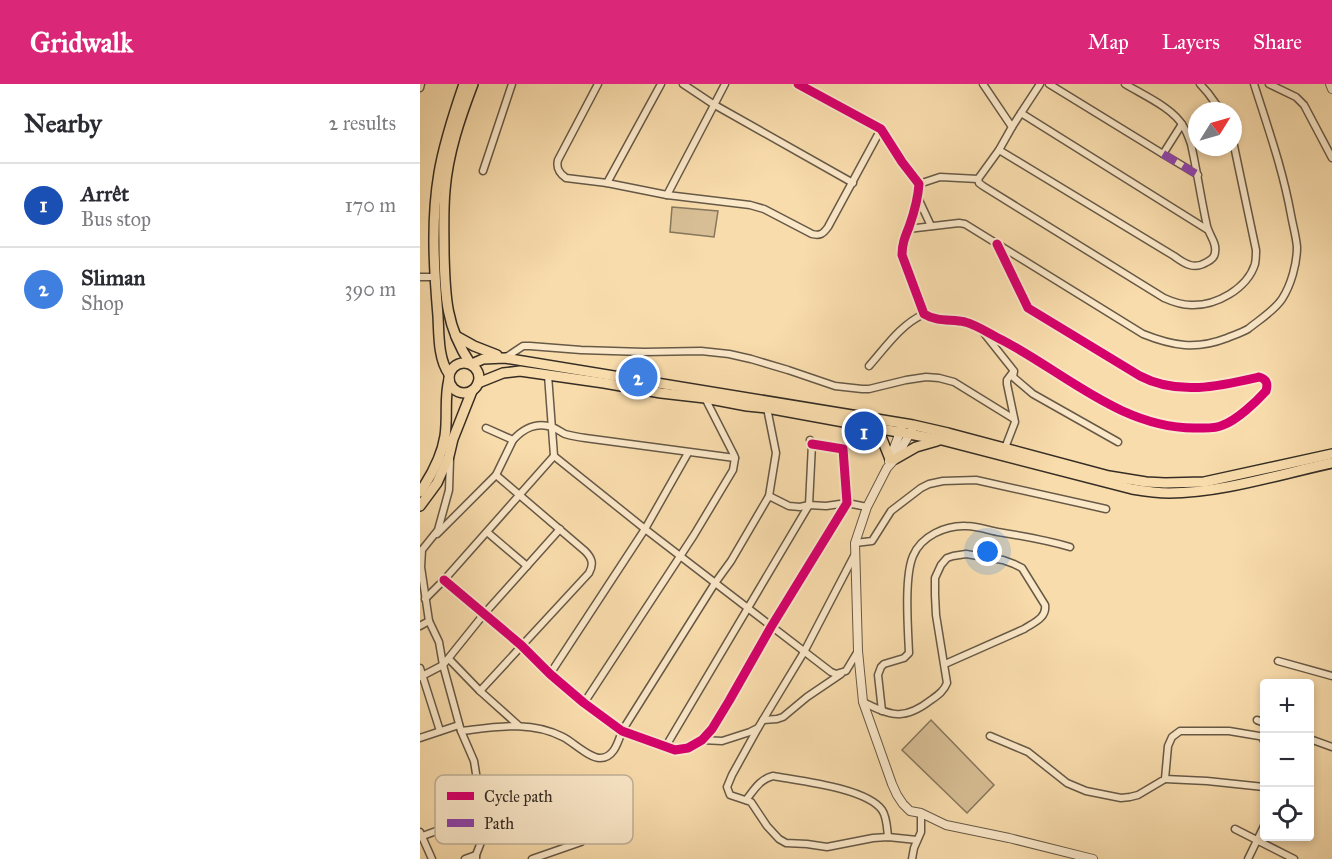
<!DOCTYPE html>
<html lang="en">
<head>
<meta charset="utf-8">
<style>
	:root { --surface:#fff; --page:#f7f7f7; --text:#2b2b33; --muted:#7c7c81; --line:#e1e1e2; --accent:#db2777 }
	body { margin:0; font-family:"IM FELL Great Primer",serif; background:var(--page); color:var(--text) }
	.controls { position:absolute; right:18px; bottom:18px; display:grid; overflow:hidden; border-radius:6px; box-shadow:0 3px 9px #0003 }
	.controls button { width:54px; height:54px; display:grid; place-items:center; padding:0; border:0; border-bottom:2px solid var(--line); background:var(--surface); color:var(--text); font:30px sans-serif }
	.compass { position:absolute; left:768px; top:18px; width:54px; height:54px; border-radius:50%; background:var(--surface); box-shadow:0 3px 9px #0003; rotate:53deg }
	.you { position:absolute; left:568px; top:468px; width:21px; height:21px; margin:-15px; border:4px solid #fff; border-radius:50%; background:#1a73e8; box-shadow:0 0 0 9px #1a73e833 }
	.badge { display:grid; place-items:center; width:39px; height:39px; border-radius:50%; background:var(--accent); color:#fff; font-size:20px; font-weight:700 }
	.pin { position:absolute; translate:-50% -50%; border:3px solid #fff; box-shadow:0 2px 6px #0006 }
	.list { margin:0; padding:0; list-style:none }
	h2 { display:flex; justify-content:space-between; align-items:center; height:78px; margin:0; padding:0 24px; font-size:26px }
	h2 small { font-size:20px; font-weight:400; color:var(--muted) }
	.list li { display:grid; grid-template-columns:39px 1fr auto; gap:18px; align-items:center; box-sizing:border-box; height:84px; padding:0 24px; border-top:2px solid var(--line) }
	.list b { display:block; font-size:22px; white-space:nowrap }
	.list p { margin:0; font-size:20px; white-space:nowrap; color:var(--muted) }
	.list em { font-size:20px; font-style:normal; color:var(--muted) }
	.icon { flex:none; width:33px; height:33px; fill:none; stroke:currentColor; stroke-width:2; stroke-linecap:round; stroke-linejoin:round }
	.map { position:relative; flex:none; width:912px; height:775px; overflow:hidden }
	header { display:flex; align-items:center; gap:36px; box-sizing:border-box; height:84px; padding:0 30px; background:var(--accent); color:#fff }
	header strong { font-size:28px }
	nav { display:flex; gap:33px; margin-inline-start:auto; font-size:21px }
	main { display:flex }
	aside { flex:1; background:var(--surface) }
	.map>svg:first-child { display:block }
</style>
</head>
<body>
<header>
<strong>Gridwalk</strong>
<nav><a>Map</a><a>Layers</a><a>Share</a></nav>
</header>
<main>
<aside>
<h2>Nearby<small>2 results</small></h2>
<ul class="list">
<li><span class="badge" style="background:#1a4fb4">1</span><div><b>Arrêt</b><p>Bus stop</p></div><em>170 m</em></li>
<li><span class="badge" style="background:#3f7fe0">2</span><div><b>Sliman</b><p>Shop</p></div><em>390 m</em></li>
</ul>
</aside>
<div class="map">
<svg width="912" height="775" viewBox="0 0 912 775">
	<rect width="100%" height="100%" fill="#f9dcac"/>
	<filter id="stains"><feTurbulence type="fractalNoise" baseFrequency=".00333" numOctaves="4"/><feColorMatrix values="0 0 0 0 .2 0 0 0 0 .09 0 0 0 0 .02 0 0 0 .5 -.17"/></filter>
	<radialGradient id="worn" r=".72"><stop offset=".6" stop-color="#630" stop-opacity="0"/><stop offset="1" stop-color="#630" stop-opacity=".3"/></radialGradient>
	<g fill="#d8be95" stroke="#86765c" stroke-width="1.5">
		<path d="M252,123L298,127L294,153L250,148Z"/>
		<path d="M511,636L574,701L547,729L482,666Z"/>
	</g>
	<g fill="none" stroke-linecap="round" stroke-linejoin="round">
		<defs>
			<g id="minor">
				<path d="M178,0L138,76C136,84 139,89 146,94L187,99L247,111L330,121L344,125L392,150C400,152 403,150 408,143L461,45"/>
				<path d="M263,0L293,20L433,99"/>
				<path d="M378,0L461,45L482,78L499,100C498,115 494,129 489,143C485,153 482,160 482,171L504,230C517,238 531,235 545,238C557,241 570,250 582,256C644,288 702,345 776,344C785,344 795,345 803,341C817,336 836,318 846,307C848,300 847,295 839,293C800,302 758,312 720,292L608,224L577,160"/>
				<path d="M629,0L743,70L762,40"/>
				<path d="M780,0L788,9L801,27"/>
				<path d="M849,0L876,13L884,21L912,74"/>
				<path d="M0,4L1,0"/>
				<path d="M601,29L620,0"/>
				<path d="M592,43L601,29L788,146"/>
				<path d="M579,66L754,172C765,180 774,186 787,178C791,176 795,173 795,168C797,159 789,151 787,142C781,115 777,87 771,60C769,54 767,48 763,42C753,24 723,11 705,0"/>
				<path d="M743,70L778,91"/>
				<path d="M63,87L92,0"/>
				<path d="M558,95L559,99L563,102L744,214C753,218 762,221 771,221C796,222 827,205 835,180C836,175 836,170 836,166L813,57"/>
				<path d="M187,99L241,0"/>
				<path d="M499,100L520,93L558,95L579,66L592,43L563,0"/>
				<path d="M247,111L305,0"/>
				<path d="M498,114L511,142"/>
				<path d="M488,145L539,139L545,140L723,250C753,262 776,266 807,254C814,251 821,249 828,245C839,236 854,227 862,215C871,201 877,180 877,163C876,152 873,142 871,131C863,86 848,44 834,0"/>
				<path d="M0,193H15"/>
				<path d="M563,248L594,287L593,293L613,310L698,358"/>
				<path d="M85,274L103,262H110L161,266L224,268L281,267L309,270L331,275L368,286L415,302L442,305H449L486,296L506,293L519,294L534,298L594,335"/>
				<path d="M449,282C466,263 480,241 504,230"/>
				<path d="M128,291L134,372L225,445L411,588L416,590L426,587L438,567"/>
				<path d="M66,344L93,356C104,344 116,338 132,343C137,345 141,348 145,350C152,352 158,353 165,354L315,374"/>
				<path d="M585,364L595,338L587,300V296L593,288"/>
				<path d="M30,375L29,406L18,446L2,466L1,483L9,537L19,558L23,581L41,647L54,677L61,721L57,732L63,753L56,771V775"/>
				<path d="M349,412L369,422L380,423L389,421L406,422L427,419L447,423"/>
				<path d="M67,448L107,482"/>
				<path d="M17,450L76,391L93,356"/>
				<path d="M435,459L452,457L471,427L501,404L509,400L523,397L556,396L686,425"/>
				<path d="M24,496L101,561L130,590L164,619L202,647L255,666L268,664L282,656L292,645L309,617L351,543L427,419L423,365L392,360"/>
				<path d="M5,515L24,496L134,372"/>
				<path d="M0,542L9,537"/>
				<path d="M29,575L60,607L98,641"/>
				<path d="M858,577L912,592"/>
				<path d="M0,584L20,647"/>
				<path d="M130,590L225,445L268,369"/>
				<path d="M0,593L23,581L64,530L140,445"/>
				<path d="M60,607L169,489C174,480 172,474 165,467L76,391"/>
				<path d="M443,618C471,632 484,637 511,616C518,611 524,607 527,599L516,531L515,511V494L521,481L527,474L533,472L546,470L583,476L594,480L602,484L625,521C627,534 613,539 604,545L525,580"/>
				<path d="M164,619L274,451L313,386L315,374L314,371L285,314"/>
				<path d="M462,627L458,591L461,583L464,580L484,574L489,569C488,545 484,493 493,472C501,452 526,441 546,442C557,442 568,446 578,448C603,452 627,456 650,463"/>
				<path d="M343,636L357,635L363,633L387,613L421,590"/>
				<path d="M837,636L844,639"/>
				<path d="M338,644L312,691L307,703L310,711L331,718L347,742L359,755L366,759L387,760L407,763L453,754L468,753L497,756"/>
				<path d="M41,647C75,643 111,636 143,653C153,658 169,674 180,674C194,674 198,658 202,647L295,499L311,477L349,412L356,369L347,324"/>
				<path d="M570,652L608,668L647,699L666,707L701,714L710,713L718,711L745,695L748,662L752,653L760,647H809L839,652L842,653L844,657"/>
				<path d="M0,654L39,641"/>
				<path d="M890,655L912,663"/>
				<path d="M282,656L302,657L330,648L338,644L384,568L435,470"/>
				<path d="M246,662L389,421L392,360L390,356"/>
				<path d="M745,695L787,697L844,703"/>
				<path d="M326,716C334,706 340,695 353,692C380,697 446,704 462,726C467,733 467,744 468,753"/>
				<path d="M815,745L874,775"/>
				<path d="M0,748L12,775"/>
				<path d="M0,753L138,702"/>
				<path d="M45,775L56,771"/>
				<path d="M112,775L161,758"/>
				<path d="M492,775L494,764L501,748V729"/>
				<path d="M828,775L844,742"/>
			</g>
			<g id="tertiary">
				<path d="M910,0L912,5"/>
				<path d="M492,346L475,375L467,384L447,423L435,459L438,567L443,618L472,700L477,711L483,720L490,727L501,729L526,741L589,754L673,775"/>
				<path d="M469,377L482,343"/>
			</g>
			<g id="trunk">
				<path d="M36,252L54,262L77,271"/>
				<circle cx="44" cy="294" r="15"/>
				<path d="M50,279C26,243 25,212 24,170C24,149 23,127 25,106C28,69 40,34 53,0"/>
				<path d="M52,280L63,275L85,274L493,341L528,349L689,392L726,398L745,399L784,398L912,370"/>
				<path d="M29,290C18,275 19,250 18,232C14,185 11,136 19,89C24,59 34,29 44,0"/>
				<path d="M58,299L83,289L100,287L184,299L241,309L285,314L327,322L347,324L522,356L712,405C724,407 736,409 749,409C802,409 860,390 912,379"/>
				<path d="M455,343L462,355L470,375"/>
				<path d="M475,375L496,363L517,357"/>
				<path d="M0,408C11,392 22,371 25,352C28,332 24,315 29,295"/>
				<path d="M0,422L17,399L29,372L33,355L52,307"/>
			</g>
		</defs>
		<use href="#minor" stroke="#665946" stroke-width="9"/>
		<use href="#tertiary" stroke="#665946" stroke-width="10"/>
		<use href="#trunk" stroke="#352d24" stroke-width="12"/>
		<use href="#minor" stroke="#fbe8c9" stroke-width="6"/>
		<use href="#tertiary" stroke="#fbe8c9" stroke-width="8"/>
		<use href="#trunk" stroke="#f9dcac" stroke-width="9"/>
		<path stroke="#8e44ad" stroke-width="8" stroke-dasharray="15 8" stroke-linecap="butt" d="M743,70L778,91"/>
		<defs>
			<g id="cycleway">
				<path d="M378,0L461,45L482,78L499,100C498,115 494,129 489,143C485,153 482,160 482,171L504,230C517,238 531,235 545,238C557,241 570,250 582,256C644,288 702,345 776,344C785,344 795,345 803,341C817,336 836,318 846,307C848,300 847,295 839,293C800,302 758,312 720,292L608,224L577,160"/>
				<path d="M24,496L101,561L130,590L164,619L202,647L255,666L268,664L282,656L292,645L309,617L351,543L427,419L423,365L392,360"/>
			</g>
		</defs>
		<use href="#cycleway" stroke="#fbe8c9" stroke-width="13"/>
		<use href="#cycleway" stroke="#d6006c" stroke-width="9"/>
	</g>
	<rect x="15" y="691" width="198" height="69" rx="9" fill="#fbe8c9" stroke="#c0b098" stroke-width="1.5"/>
	<rect x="27" y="708" width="27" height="8" fill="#d6006c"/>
	<rect x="27" y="735" width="27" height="8" fill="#8e44ad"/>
	<g font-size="16" fill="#352d24">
		<text x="64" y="718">Cycle path</text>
		<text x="64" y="745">Path</text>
	</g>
	<rect width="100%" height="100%" filter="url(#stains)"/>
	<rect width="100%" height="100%" fill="url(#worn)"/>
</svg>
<div class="controls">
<button>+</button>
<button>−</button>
<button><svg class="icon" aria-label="locate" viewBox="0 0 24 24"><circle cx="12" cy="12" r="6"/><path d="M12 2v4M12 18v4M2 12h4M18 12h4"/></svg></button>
</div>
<svg class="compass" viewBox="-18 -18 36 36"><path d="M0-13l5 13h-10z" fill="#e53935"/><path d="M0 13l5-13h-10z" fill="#7c7c81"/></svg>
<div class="you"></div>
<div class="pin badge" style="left:444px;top:347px;background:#1a4fb4">1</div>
<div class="pin badge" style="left:218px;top:293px;background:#3f7fe0">2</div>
</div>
</main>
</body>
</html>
